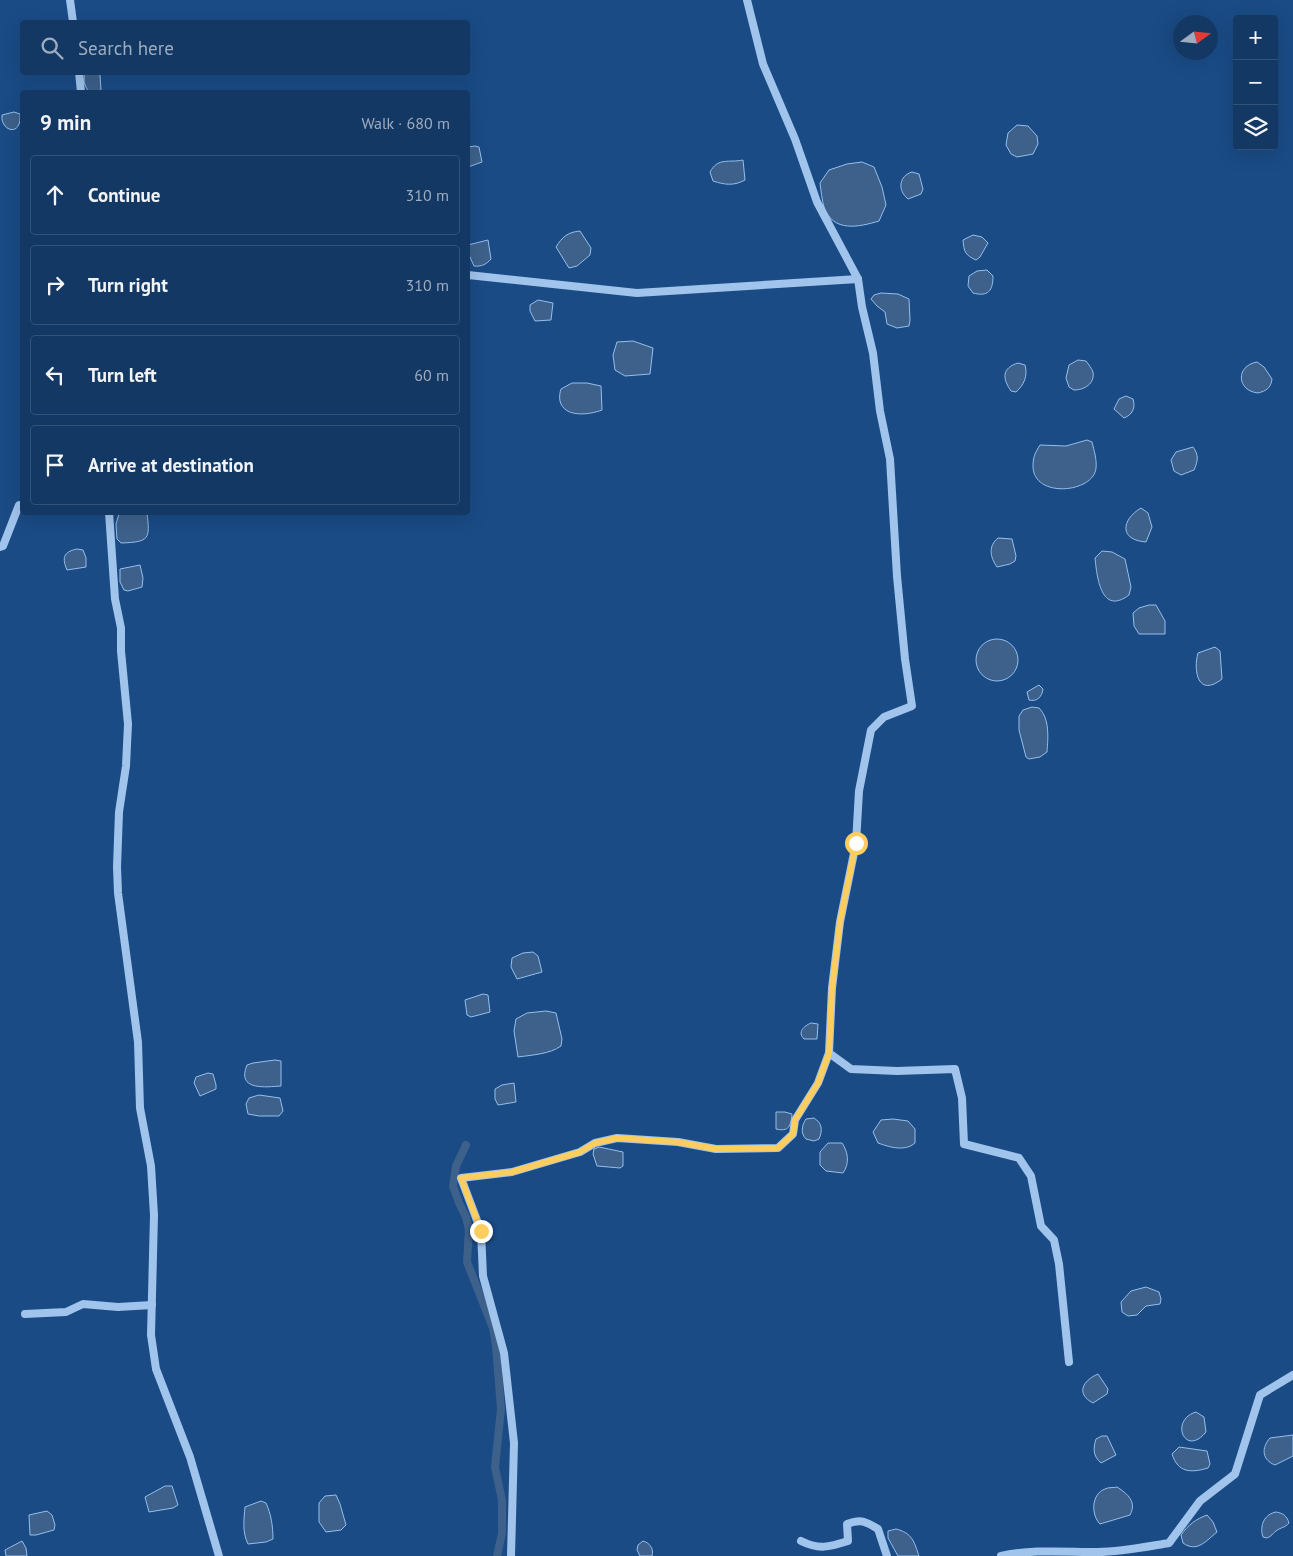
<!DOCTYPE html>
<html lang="en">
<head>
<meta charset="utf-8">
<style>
	:root { --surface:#143864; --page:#1d3f6a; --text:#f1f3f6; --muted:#9dacbf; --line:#335278 }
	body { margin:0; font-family:"PT Sans",sans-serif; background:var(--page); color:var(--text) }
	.controls { position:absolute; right:15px; top:15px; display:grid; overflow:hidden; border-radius:5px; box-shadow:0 5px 20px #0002 }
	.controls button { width:45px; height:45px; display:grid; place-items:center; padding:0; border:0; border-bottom:1px solid var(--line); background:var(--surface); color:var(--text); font:25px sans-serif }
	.compass { position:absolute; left:1173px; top:15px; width:45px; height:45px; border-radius:50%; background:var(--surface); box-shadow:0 5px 20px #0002; rotate:75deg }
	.stop { position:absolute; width:15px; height:15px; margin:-11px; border:4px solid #fdcd5d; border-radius:50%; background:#fff }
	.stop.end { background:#fdcd5d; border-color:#fff; box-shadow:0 1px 5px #0008 }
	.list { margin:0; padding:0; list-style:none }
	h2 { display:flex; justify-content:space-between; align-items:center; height:65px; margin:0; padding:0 20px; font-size:21px }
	h2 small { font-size:16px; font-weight:400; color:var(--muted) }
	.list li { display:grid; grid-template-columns:32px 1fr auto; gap:15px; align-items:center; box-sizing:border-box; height:80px; margin:0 10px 10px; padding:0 10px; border:1px solid var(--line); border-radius:5px }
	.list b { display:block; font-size:19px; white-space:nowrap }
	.list em { font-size:16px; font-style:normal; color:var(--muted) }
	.icon { flex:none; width:28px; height:28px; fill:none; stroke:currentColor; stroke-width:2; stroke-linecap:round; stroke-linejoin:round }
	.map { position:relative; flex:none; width:1293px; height:1556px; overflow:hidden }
	.search { position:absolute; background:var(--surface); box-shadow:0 5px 20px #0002; left:20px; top:20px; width:450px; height:55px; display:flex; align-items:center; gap:12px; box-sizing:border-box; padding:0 18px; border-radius:5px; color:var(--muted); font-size:19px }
	.panel { position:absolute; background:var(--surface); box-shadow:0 5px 20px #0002; left:20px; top:90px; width:450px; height:425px; border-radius:5px }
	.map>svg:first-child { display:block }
</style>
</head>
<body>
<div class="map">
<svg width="1293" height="1556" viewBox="0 0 1293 1556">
	<rect width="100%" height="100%" fill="#1a4b85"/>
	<g fill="#3d618b" stroke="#94bfee">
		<path d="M85,73H96L100,75L101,90L95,92H89C84,85 83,80 85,73Z"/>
		<path d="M14,112L20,114C22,138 0,131 2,115Z"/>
		<path d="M1017,125L1028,126L1037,136L1038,144L1033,154L1017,157L1011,154L1006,145L1008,133Z"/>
		<path d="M475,146L479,147L482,162L468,167V147Z"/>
		<path d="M743,160L745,180C734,186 725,185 713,181L710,172C718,157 729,163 743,160Z"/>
		<path d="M862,162L874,167L882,187L886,205L879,221C859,227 833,233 824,207C822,200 821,191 820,183L829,170L847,164Z"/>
		<path d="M912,172L919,174L923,189L921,194L908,199C897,190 899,176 912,172Z"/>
		<path d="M580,231L591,248L590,255L577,266L569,268L556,247C562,237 568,232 580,231Z"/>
		<path d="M973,235L982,237L988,243L980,257L976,260C965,255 964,252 963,240Z"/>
		<path d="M488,240L491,259C487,264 481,267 474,266L469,255L468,245Z"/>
		<path d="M987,270L993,276C993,291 988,297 973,293L968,286L969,276L977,271Z"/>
		<path d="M881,293L898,294L909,299L910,320L909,326L897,328L887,324L885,312L877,306L871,299L874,295Z"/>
		<path d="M538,300L553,303L551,320L535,321L530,311V305Z"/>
		<path d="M633,341L653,348L650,374L625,376L615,370L613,355L617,342Z"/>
		<path d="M1078,360L1086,361C1089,365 1092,369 1093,372C1095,384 1084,390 1074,390L1069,387L1066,378L1069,365Z"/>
		<path d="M1257,362L1264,367L1272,379C1271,388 1266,391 1258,393C1237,391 1235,366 1257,362Z"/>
		<path d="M1018,363L1025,365C1028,376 1024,385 1016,392L1011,391C1002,378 1002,368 1018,363Z"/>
		<path d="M572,383H587L601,386L602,410C589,415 564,418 560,401C559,397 560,392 561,389Z"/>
		<path d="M1126,396L1133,399C1136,408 1132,415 1124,418L1114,409L1119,399Z"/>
		<path d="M1087,440L1092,442C1094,450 1097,460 1096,468C1094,493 1033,499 1033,466C1033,457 1035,453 1040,445L1066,446Z"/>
		<path d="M1193,447C1199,455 1198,461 1194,470L1181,475L1174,471L1171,460L1176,452Z"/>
		<path d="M1141,508L1148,513L1152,527L1146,542C1119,540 1121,520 1141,508Z"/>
		<path d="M122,513H147C150,539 150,542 121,543L117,539L116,524L119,514Z"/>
		<path d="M998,538L1012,539L1016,556L1015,561L1010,564L997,567C990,557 988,546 998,538Z"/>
		<path d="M77,549L83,550L86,558V567L67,570C62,558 63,552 77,549Z"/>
		<path d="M1102,551L1112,552L1125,559L1131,587L1129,595C1101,616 1097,577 1095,558Z"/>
		<path d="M140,565L143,578L142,587L128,591L124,590L120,582V569Z"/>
		<path d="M1149,605H1156L1165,621V634H1139L1134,626L1133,613L1139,608Z"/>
		<circle cx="997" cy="660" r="21"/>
		<path d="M1215,647L1220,651L1222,679C1198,698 1193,671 1198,653Z"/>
		<path d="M1039,685L1043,689C1042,697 1037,702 1029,700L1027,692Z"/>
		<path d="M1032,707L1039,708C1050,719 1048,738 1047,752L1040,757L1029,759L1026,757L1019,730V716L1023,710Z"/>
		<path d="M533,952L538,956L542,972L517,979L511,967L512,958L523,953Z"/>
		<path d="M483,994L488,995L490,1012L471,1017L467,1015L465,1000Z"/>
		<path d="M546,1011L556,1013L562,1039L561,1046C550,1054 532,1055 518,1057L514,1031L516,1019L527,1013Z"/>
		<path d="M811,1023L818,1024L817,1039H804C797,1032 804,1026 811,1023Z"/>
		<path d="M275,1060L281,1061V1086C266,1087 236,1091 247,1065L253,1063Z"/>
		<path d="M208,1073L213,1074L216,1085V1089L200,1096L194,1083L196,1077Z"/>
		<path d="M514,1083L516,1102L498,1105L495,1099V1089L502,1085Z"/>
		<path d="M259,1095L280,1098L283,1111L279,1116H259L248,1114L246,1104L249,1098Z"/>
		<path d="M776,1112H785L792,1114C791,1126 789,1132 776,1129Z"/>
		<path d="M814,1118C822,1123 823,1130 819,1139L814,1141L806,1139C800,1133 802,1125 806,1119Z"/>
		<path d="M893,1119L908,1121L915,1129V1143C905,1152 889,1147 878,1143L873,1132L881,1120Z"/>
		<path d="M828,1143H842C848,1152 850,1163 843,1173L826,1171L820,1165V1152Z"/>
		<path d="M599,1147L623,1152V1166L620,1168L597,1166L593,1154L594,1149Z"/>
		<path d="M1146,1287L1159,1292L1161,1299L1160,1304L1146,1306L1137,1315L1128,1316L1122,1312L1121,1302L1131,1291Z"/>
		<path d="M1098,1374L1108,1389L1107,1394L1093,1403C1076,1394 1082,1381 1098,1374Z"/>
		<path d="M1196,1412L1204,1417L1206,1432C1185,1458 1169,1420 1196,1412Z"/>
		<path d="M1293,1435V1456L1275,1465C1262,1460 1261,1448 1270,1438Z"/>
		<path d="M1102,1436H1107L1116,1455L1101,1463C1093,1456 1093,1449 1096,1439Z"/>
		<path d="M1179,1447L1207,1451L1210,1464L1208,1468C1191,1473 1178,1473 1172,1454Z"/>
		<path d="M165,1486H172L178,1505L173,1508L149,1512L145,1497Z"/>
		<path d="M1117,1487C1128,1494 1137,1502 1130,1515L1100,1524C1091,1515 1091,1494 1105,1489C1108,1487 1114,1488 1117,1487Z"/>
		<path d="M336,1495L340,1504L346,1525L341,1530L326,1532L319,1522V1503L325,1496Z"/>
		<path d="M261,1501L266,1503C271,1514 273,1526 273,1539L266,1542L248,1544C242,1532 244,1519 245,1507Z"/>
		<path d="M47,1511L52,1515L55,1525L54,1530L36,1535H30L29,1515Z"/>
		<path d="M1276,1512C1283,1513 1287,1516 1289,1523C1285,1528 1281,1527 1276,1531C1272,1534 1272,1536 1267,1538L1263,1537C1259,1525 1265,1514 1276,1512Z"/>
		<path d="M1207,1515L1213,1522L1217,1532C1206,1541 1197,1553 1183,1543L1181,1535C1188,1525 1196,1519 1207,1515Z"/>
		<path d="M896,1529C912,1533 914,1541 919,1556H898L888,1538V1531Z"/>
		<path d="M22,1541L26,1548L27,1556H6L5,1550Z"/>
		<path d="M643,1541C650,1543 654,1549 652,1556H640L637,1550L638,1545Z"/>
	</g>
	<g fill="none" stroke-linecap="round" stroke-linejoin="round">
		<path stroke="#3d618b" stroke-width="8" d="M466,1145L456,1166L453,1186L459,1203L466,1217L469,1230L467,1262L493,1328L496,1346L501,1409L495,1467L502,1500V1533L497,1556"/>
		<g stroke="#a1c4ec" stroke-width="8">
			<path d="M70,0L73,22"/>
			<path d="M747,0L763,64L795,139L817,202L858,279L862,307L873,353L880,411L890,459L897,576L905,659L912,706L884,717L871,730L859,791L856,843L840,922L832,988L829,1053L851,1069L897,1071L955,1069L962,1098L964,1144L1019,1158L1031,1176L1041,1226L1054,1240L1059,1264L1069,1362"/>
			<path d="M79,72L81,92"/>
			<path d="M468,275L637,293L858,279"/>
			<path d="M109,512L115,599L121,628V651L128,724L126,766L119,812L117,867L118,893L138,1042L140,1108L151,1166L154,1215L151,1335L156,1369L190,1457L219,1556"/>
			<path d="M0,547L3,546L19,505H22"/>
			<path d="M25,1314L66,1312L83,1304L118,1307L152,1305"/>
			<path d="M801,1541C819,1550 829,1547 848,1541L847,1524C861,1519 865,1521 878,1529L887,1556"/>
			<path d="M511,1556L514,1443L504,1353L483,1276L481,1231L461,1178L512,1172L580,1152L595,1143L617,1138L678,1142L716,1149L778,1148L793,1134L795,1120L818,1083L829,1053"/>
			<path d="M1001,1556C1032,1549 1065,1552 1097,1552C1121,1552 1145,1547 1169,1543L1200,1501L1235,1474L1260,1395L1293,1375"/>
		</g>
	</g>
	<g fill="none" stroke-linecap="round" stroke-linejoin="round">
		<path stroke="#fdcd5d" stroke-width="6" d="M481,1231L461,1178L512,1172L580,1152L595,1143L617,1138L678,1142L716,1149L778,1148L793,1134L795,1120L818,1083L829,1053L832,988L840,922L856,843"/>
	</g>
</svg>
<div class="controls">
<button>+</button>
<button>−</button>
<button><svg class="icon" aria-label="layers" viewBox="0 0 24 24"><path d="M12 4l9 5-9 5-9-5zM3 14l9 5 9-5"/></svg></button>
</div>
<svg class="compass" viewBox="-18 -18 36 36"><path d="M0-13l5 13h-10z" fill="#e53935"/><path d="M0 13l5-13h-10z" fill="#9dacbf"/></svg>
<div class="stop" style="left:856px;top:843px"></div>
<div class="stop end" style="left:481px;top:1231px"></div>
<div class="search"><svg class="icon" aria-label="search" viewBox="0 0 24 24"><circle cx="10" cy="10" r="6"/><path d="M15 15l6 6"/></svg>Search here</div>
<section class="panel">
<h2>9 min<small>Walk · 680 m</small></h2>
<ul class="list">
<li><svg class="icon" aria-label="ahead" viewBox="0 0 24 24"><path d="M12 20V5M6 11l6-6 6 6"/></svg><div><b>Continue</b></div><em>310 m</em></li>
<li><svg class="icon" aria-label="right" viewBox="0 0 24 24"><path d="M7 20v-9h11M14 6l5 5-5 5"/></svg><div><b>Turn right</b></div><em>310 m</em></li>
<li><svg class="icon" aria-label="left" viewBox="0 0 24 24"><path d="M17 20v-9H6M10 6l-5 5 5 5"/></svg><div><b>Turn left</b></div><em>60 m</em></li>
<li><svg class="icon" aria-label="arrive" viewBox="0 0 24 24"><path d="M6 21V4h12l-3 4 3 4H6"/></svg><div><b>Arrive at destination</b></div></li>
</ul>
</section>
</div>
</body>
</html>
